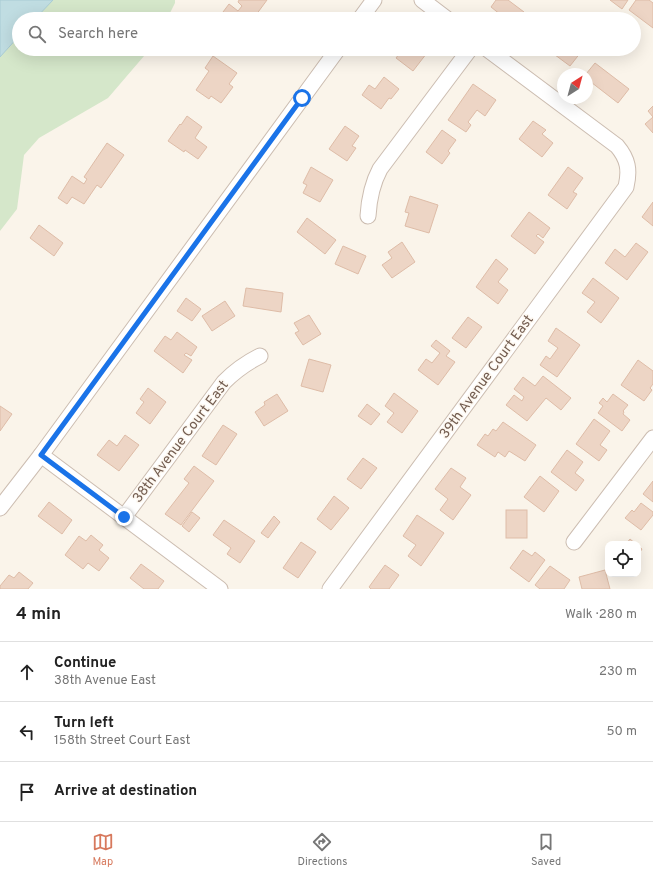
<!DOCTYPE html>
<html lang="en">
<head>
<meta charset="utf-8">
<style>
	:root { --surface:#fff; --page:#f6f6f6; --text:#222; --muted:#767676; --line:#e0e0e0; --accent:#d7795d }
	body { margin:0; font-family:Overpass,sans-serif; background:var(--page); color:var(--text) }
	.controls { position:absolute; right:12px; bottom:12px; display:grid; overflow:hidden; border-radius:8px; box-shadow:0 4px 16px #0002 }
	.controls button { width:36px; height:36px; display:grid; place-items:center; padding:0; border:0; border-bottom:1px solid var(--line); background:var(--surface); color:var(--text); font:20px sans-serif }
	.compass { position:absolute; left:557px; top:68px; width:36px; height:36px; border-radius:50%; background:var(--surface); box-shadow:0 4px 16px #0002; rotate:36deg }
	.stop { position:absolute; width:12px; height:12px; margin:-9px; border:3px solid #1a73e8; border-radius:50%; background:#fff }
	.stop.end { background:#1a73e8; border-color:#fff; box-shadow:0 1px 4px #0008 }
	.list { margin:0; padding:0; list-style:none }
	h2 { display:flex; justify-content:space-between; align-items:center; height:52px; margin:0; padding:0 16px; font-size:17px }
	h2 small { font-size:13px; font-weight:400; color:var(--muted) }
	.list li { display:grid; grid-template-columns:26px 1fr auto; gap:12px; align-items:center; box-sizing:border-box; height:60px; padding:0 16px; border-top:1px solid var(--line) }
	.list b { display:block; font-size:15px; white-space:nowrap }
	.list p { margin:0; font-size:13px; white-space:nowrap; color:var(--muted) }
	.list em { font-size:13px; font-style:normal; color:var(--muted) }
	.icon { flex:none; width:22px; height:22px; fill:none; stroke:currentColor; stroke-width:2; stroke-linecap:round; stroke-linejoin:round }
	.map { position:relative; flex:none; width:653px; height:589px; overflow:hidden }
	.search { position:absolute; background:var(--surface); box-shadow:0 4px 16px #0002; left:12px; right:12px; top:12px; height:44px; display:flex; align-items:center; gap:10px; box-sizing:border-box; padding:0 14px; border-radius:22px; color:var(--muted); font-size:15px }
	.sheet { height:232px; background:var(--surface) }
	nav { display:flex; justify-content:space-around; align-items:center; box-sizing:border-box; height:56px; border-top:1px solid var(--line); background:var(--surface); font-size:11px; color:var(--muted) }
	nav a { display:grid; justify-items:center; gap:2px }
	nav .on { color:var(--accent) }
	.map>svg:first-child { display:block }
</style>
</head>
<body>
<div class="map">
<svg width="653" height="589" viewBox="0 0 653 589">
	<rect width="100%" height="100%" fill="#faf4ea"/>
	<g fill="#d5e7ca">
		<path d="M53,0H175V3L167,19H35Z"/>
		<path d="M19,36V49H150L108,98L39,138L24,155L17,209L0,231V57Z"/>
	</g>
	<path fill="#c0dde2" stroke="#a8ccd3" d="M0,0H53L35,19H19V36L0,57Z"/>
	<g fill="#edd5c5" stroke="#debca7">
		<path d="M239,0H267L253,19H225L220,16L229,4L238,11L242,6L238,2Z"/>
		<path d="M496,0H508L524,12L519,19H506L491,7Z"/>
		<path d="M610,0H628L622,9Z"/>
		<path d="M636,0H649L653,3V28L629,10Z"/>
		<path d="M403,49H430L413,71L396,58Z"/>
		<path d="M547,49H577L581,52L570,66Z"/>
		<path d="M213,56L237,73L229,84L233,87L221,103L211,96L209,99L196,90L209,71L205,68Z"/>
		<path d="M595,63L629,89L618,103L587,79V74H586Z"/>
		<path d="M384,77L399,89L391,99L389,98L381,109L362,95L369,85L375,89Z"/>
		<path d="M473,84L496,100L485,116L477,110L468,122L471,125L466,132L448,120Z"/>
		<path d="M653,106V117L648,111Z"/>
		<path d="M187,116L202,127L195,138L207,147L198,159L185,150L184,152L168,141L180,124L181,125Z"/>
		<path d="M653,117V133L645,124Z"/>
		<path d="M533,121L546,130L542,134L553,143L542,157L519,139Z"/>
		<path d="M345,126L359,136L352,146L356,148L347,161L329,149Z"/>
		<path d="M442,130L456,140L448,151L450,153L442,164L426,152Z"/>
		<path d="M107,143L124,155L101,188L97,185L84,204L72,197L67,204L58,198L72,176L84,184L87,179L84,177Z"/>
		<path d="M311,167L333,180L320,202L303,193L307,185L303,183Z"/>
		<path d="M568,167L583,178L573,192L577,194L567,209L548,195Z"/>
		<path d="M410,196L438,205L429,233L405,226L409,213L405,212Z"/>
		<path d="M653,202V226L642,217Z"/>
		<path d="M529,212L550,228L543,238L538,234L536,236L544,242L535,254L511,236Z"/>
		<path d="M307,218L336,240L325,254L297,232Z"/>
		<path d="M39,225L63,243L54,256L30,238Z"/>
		<path d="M402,242L415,262L392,278L382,265L392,258L388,252Z"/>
		<path d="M636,243L648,252L627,280L605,263L615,249L625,257Z"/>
		<path d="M343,246L366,256L358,274L335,264Z"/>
		<path d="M496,259L508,269L498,282L508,290L498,304L476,287Z"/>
		<path d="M593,278L619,298L601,323L587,312L595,302L582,293Z"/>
		<path d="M246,288L283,293L281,312L243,306Z"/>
		<path d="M186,298L201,309L192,321L177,311Z"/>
		<path d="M225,301L235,316L212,331L202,316Z"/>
		<path d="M309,315L321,334L303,345L295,333L299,331L294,323Z"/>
		<path d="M468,317L482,327L466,348L452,338Z"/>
		<path d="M556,328L580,345L557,377L540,365L546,356L550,359L558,348L548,341Z"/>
		<path d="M177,332L197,347L191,356L186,353L184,355L192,360L183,373L154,351L165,336L171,340Z"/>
		<path d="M436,340L450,351L446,356L455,362L438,385L418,370L426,359L432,363L440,353L431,346Z"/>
		<path d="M309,359L331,365L323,392L301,386Z"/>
		<path d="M638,360L653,371V384L650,388L652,390L644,401L621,385Z"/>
		<path d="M543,376L571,398L561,410L546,398L527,421L506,405L514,395L522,401L524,397L514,389L523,377L535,386Z"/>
		<path d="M148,388L166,402L150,424L136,413L144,402L140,399Z"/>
		<path d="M394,393L418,411L402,433L387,422L394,413L385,406Z"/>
		<path d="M277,394L288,411L264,426L255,412L265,405L264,402Z"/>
		<path d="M613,394L628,405L623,411L624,412L623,414L630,420L622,431L598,413L603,406L599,403L603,398L607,402Z"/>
		<path d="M367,404L380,414L371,425L358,416Z"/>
		<path d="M0,406L12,414L0,431Z"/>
		<path d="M594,419L610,431L600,445L607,450L599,461L576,444Z"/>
		<path d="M503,422L536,445L525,461L509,451L505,457L498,452L495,457L477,445L485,434L488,436L493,429L496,431Z"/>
		<path d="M223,425L237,434L216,465L202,456Z"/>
		<path d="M125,435L139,445L119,471L97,455L109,440L117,446Z"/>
		<path d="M567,450L583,462L575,473L584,480L576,491L551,472Z"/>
		<path d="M363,458L377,468L361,489L347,479Z"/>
		<path d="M194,466L214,481L181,525L165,514L189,483L184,479Z"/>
		<path d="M451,468L466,478L460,487L471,495L453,520L440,510L448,499L435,489Z"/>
		<path d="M540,476L559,491L544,512L524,497Z"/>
		<path d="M653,481V502L643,494Z"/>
		<path d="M334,496L349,508L331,530L317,519Z"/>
		<path d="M49,502L72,520L62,534L38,516Z"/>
		<path d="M641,503L653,512V515L641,530L625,518L632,510L634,512Z"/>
		<rect x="506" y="510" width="21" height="28"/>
		<path d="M192,512L200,518L189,532L182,526Z"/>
		<path d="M417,515L444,533L421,566L408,556L416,545L403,536Z"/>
		<path d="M274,516L280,522L268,538L261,533Z"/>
		<path d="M224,520L255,541L240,563L227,554L231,548L213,535Z"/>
		<path d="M91,535L103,545L99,550L109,558L99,571L88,563L83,569L65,555L79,536L86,541Z"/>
		<path d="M630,539L636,544H626Z"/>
		<path d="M301,542L316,552L298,578L283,568Z"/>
		<path d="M638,546L642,549L638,555Z"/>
		<path d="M523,550L532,556L535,552L545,560L529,582L510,568Z"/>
		<path d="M141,564L164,581L158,589H144L130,578Z"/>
		<path d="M385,565L399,575L389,589H371L369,587Z"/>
		<path d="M550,566L570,580L564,589H540L535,585Z"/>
		<path d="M605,570L610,589H582L579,577Z"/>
		<path d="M19,572L33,583L28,589H0V586L9,575L14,578Z"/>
	</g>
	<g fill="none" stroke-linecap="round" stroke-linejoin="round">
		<defs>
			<g id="minor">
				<path d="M422,0L447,19"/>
				<path d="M360,19L374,0"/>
				<path d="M368,216C369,199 372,184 380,169L470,49"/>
				<path d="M41,455L220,589"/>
				<path d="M0,508L41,455L338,49"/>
				<path d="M124,517L224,382C235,371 246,363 260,356"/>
				<path d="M574,542L653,438"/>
				<path d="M330,589L626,187C630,170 628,159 617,146L487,49"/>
			</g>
		</defs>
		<use href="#minor" stroke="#ccbdb1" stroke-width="17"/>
		<use href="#minor" stroke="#fff" stroke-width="15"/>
	</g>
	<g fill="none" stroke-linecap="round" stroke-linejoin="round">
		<path stroke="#1a73e8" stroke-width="5" d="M124,517L41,455L302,98"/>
	</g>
	<g text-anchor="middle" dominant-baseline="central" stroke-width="3" stroke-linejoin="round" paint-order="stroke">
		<g font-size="14" fill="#735d50" stroke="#fdf8f1">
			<text transform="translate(487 377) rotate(-54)">39th Avenue Court East</text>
			<text transform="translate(181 442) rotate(-53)">38th Avenue Court East</text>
		</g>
	</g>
</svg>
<div class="controls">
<button><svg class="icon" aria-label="locate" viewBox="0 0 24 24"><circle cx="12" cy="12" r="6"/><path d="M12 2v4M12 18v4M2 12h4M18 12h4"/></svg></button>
</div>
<svg class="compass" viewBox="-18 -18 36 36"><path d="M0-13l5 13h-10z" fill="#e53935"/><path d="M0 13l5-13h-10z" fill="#767676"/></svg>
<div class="stop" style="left:302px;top:98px"></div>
<div class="stop end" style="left:124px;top:517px"></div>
<div class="search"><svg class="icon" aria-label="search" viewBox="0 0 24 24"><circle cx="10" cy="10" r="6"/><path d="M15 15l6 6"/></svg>Search here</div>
</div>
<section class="sheet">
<h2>4 min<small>Walk · 280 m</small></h2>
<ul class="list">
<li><svg class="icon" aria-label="ahead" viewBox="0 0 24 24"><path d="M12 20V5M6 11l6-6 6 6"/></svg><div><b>Continue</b><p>38th Avenue East</p></div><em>230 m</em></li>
<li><svg class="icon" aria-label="left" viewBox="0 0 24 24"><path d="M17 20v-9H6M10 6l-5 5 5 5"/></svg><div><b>Turn left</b><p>158th Street Court East</p></div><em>50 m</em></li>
<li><svg class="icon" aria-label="arrive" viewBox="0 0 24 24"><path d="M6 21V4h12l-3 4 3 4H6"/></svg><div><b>Arrive at destination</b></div></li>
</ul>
</section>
<nav>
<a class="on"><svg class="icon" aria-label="map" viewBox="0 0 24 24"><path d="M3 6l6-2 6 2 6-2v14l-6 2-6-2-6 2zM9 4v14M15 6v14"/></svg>Map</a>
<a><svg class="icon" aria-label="directions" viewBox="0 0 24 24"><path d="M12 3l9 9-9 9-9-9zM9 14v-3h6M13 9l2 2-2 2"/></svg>Directions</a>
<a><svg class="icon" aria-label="saved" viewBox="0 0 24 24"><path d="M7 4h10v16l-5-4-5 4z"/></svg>Saved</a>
</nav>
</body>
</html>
